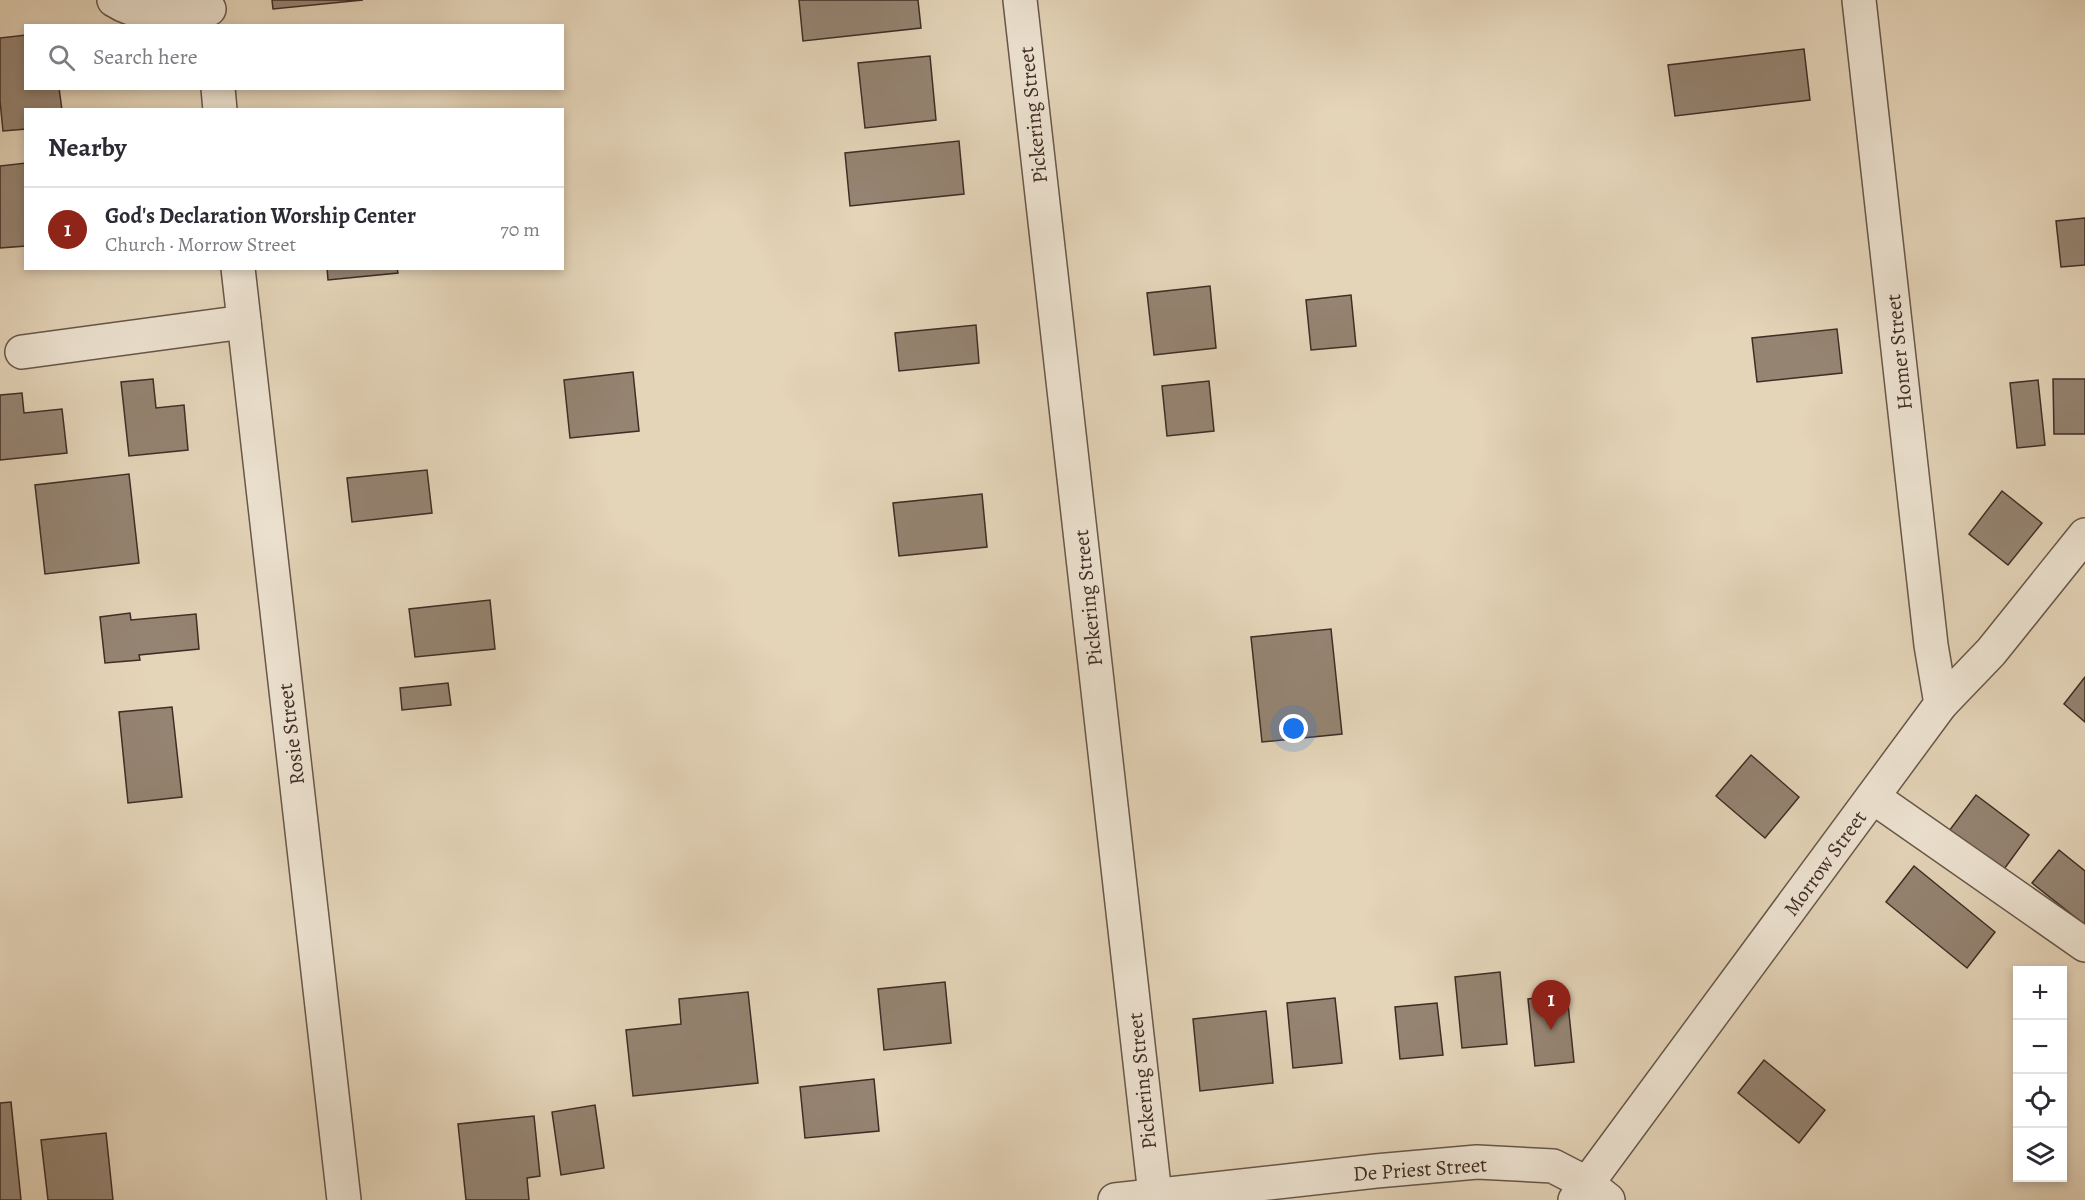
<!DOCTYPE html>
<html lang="en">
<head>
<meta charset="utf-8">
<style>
	:root { --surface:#fff; --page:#f2f2f3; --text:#2b2b33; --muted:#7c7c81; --line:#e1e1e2; --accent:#8f2418 }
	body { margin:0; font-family:Alegreya,serif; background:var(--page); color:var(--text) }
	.controls { position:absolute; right:18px; bottom:18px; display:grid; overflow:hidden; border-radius:0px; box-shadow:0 3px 9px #0003 }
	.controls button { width:54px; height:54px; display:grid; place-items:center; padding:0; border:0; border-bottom:2px solid var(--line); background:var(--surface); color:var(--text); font:30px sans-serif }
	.you { position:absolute; left:1294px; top:729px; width:21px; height:21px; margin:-15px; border:4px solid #fff; border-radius:50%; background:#1a73e8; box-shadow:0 0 0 9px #1a73e833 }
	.badge { display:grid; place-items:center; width:39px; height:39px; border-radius:50%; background:var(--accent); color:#fff; font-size:20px; font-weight:700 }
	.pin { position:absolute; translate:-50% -50px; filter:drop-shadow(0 2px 3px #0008) }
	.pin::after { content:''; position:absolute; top:32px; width:21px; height:18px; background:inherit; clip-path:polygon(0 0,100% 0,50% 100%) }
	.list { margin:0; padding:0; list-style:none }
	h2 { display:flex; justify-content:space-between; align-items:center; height:78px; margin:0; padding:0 24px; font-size:26px }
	h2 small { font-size:20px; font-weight:400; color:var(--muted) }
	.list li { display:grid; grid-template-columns:39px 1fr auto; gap:18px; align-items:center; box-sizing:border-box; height:84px; padding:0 24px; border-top:2px solid var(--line) }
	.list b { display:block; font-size:22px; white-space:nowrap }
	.list p { margin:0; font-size:20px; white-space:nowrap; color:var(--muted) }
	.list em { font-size:20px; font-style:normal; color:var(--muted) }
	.icon { flex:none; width:33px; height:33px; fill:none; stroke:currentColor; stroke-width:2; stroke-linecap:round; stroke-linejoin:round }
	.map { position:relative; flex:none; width:2085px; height:1200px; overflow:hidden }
	.search { position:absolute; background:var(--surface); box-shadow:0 3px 9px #0003; left:24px; top:24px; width:540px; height:66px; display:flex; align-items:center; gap:15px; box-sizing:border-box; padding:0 21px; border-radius:0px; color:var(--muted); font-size:22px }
	.panel { position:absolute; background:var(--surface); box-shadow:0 3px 9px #0003; left:24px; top:108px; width:540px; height:162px; border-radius:0px }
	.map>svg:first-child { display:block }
</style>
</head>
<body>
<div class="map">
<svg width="2085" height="1200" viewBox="0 0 2085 1200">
	<rect width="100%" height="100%" fill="#e4d4b8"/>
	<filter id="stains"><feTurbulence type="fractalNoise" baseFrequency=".00333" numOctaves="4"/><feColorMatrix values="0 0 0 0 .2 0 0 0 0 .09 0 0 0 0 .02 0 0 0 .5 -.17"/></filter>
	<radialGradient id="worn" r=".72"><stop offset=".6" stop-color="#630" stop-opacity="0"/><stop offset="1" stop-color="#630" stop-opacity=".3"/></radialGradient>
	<g fill="#958472" stroke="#3f2d26" stroke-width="1.5">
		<path d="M272,0H363L273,9Z"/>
		<path d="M799,0H918L921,28L803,41Z"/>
		<path d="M26,35V88H59L62,110H26V129L3,131L0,101V38Z"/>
		<path d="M1804,49L1810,100L1675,116L1668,65Z"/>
		<path d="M930,56L936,120L865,128L858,63Z"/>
		<path d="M959,141L964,194L850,206L845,153Z"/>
		<path d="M26,163V246L0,248V166Z"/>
		<path d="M2085,218V265L2061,267L2056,221Z"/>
		<path d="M327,268H397L398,273L328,280Z"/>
		<path d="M1210,286L1216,348L1154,355L1147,293Z"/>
		<path d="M1351,295L1356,346L1311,350L1306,300Z"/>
		<path d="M976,325L979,363L899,371L895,333Z"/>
		<path d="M1837,329L1842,373L1757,382L1752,338Z"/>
		<path d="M633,372L639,431L570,438L564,380Z"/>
		<path d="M153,379L156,408L184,405L188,450L129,456L121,382Z"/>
		<path d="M2053,379H2085V434H2054Z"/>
		<path d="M2038,380L2045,445L2017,448L2010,383Z"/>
		<path d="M1209,381L1214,431L1167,436L1162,386Z"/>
		<path d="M22,393L24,413L62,409L67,453L0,460V395Z"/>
		<path d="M427,470L432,513L352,522L347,478Z"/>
		<path d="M129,474L139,563L45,574L35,485Z"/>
		<path d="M2002,491L2042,523L2008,565L1969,534Z"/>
		<path d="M982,494L987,547L899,556L893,503Z"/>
		<path d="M490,600L495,649L415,657L409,609Z"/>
		<path d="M130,613L131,620L196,614L199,649L139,655L140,660L105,663L100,617Z"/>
		<path d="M1331,629L1342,734L1262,742L1251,637Z"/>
		<path d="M2085,677V722L2064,704Z"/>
		<path d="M448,683L451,705L402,710L400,688Z"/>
		<path d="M172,707L182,797L128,803L119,712Z"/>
		<path d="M1751,755L1799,797L1765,838L1716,796Z"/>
		<path d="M1976,795L2029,835L2002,872L1949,831Z"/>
		<path d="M2059,850L2085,871V925L2032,883Z"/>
		<path d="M1914,866L1995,932L1967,968L1886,902Z"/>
		<path d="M1500,972L1507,1044L1462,1048L1455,977Z"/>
		<path d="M945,982L951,1043L884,1050L878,989Z"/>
		<path d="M748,992L758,1083L633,1096L626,1030L681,1024L679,999Z"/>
		<path d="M1567,994L1574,1062L1535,1066L1528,999Z"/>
		<path d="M1335,998L1342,1063L1293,1068L1287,1003Z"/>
		<path d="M1437,1003L1443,1055L1400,1059L1395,1007Z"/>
		<path d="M1266,1011L1273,1083L1200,1091L1193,1019Z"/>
		<path d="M1764,1060L1825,1110L1799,1143L1738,1093Z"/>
		<path d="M874,1079L879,1131L805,1138L800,1087Z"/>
		<path d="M11,1102L21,1200H0V1103Z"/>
		<path d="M595,1105L604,1168L561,1175L552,1112Z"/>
		<path d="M534,1116L540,1176L527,1178L529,1200H466L458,1124Z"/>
		<path d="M106,1133L113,1200H48L41,1140Z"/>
	</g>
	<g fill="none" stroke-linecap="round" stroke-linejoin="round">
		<defs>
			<g id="minor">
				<path d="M114,0C145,20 174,12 209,9"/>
				<path d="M1020,0L1155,1195"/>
				<path d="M1859,0L1931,645L1941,704"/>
				<path d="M218,88L220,110"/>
				<path d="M238,268L344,1200"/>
				<path d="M22,352L244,322"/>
				<path d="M1873,797L2085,945"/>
				<path d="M1115,1200L1376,1171L1477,1162L1553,1166L1588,1184L1608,1200"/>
				<path d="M1575,1200L1941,704L1991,652L2085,535"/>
			</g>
		</defs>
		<use href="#minor" stroke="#68574a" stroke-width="36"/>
		<use href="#minor" stroke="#ede3d1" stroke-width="33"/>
	</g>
	<g text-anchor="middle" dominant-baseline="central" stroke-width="5" stroke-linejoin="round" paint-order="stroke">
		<g font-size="21" fill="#3f2d26" stroke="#ede3d1">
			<text transform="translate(1033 115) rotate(-96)">Pickering Street</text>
			<text transform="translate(1899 352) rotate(-96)">Homer Street</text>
			<text transform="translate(1088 598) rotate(-96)">Pickering Street</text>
			<text transform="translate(291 734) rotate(-97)">Rosie Street</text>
			<text transform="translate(1825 863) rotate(-54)">Morrow Street</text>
			<text transform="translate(1142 1081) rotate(-96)">Pickering Street</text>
			<text transform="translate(1420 1169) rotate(-4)">De Priest Street</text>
		</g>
	</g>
	<rect width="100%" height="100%" filter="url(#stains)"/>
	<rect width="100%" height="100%" fill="url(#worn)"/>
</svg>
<div class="controls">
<button>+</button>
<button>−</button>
<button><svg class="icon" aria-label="locate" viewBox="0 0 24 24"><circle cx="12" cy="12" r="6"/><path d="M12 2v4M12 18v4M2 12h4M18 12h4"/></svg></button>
<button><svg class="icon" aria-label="layers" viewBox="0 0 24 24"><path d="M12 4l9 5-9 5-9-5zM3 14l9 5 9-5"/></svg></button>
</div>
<div class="you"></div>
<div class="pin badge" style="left:1551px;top:1030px">1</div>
<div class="search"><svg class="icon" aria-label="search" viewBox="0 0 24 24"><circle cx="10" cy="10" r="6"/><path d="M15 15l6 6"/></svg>Search here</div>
<section class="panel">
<h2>Nearby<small></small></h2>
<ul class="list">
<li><span class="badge">1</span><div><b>God's Declaration Worship Center</b><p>Church · Morrow Street</p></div><em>70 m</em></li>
</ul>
</section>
</div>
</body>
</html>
